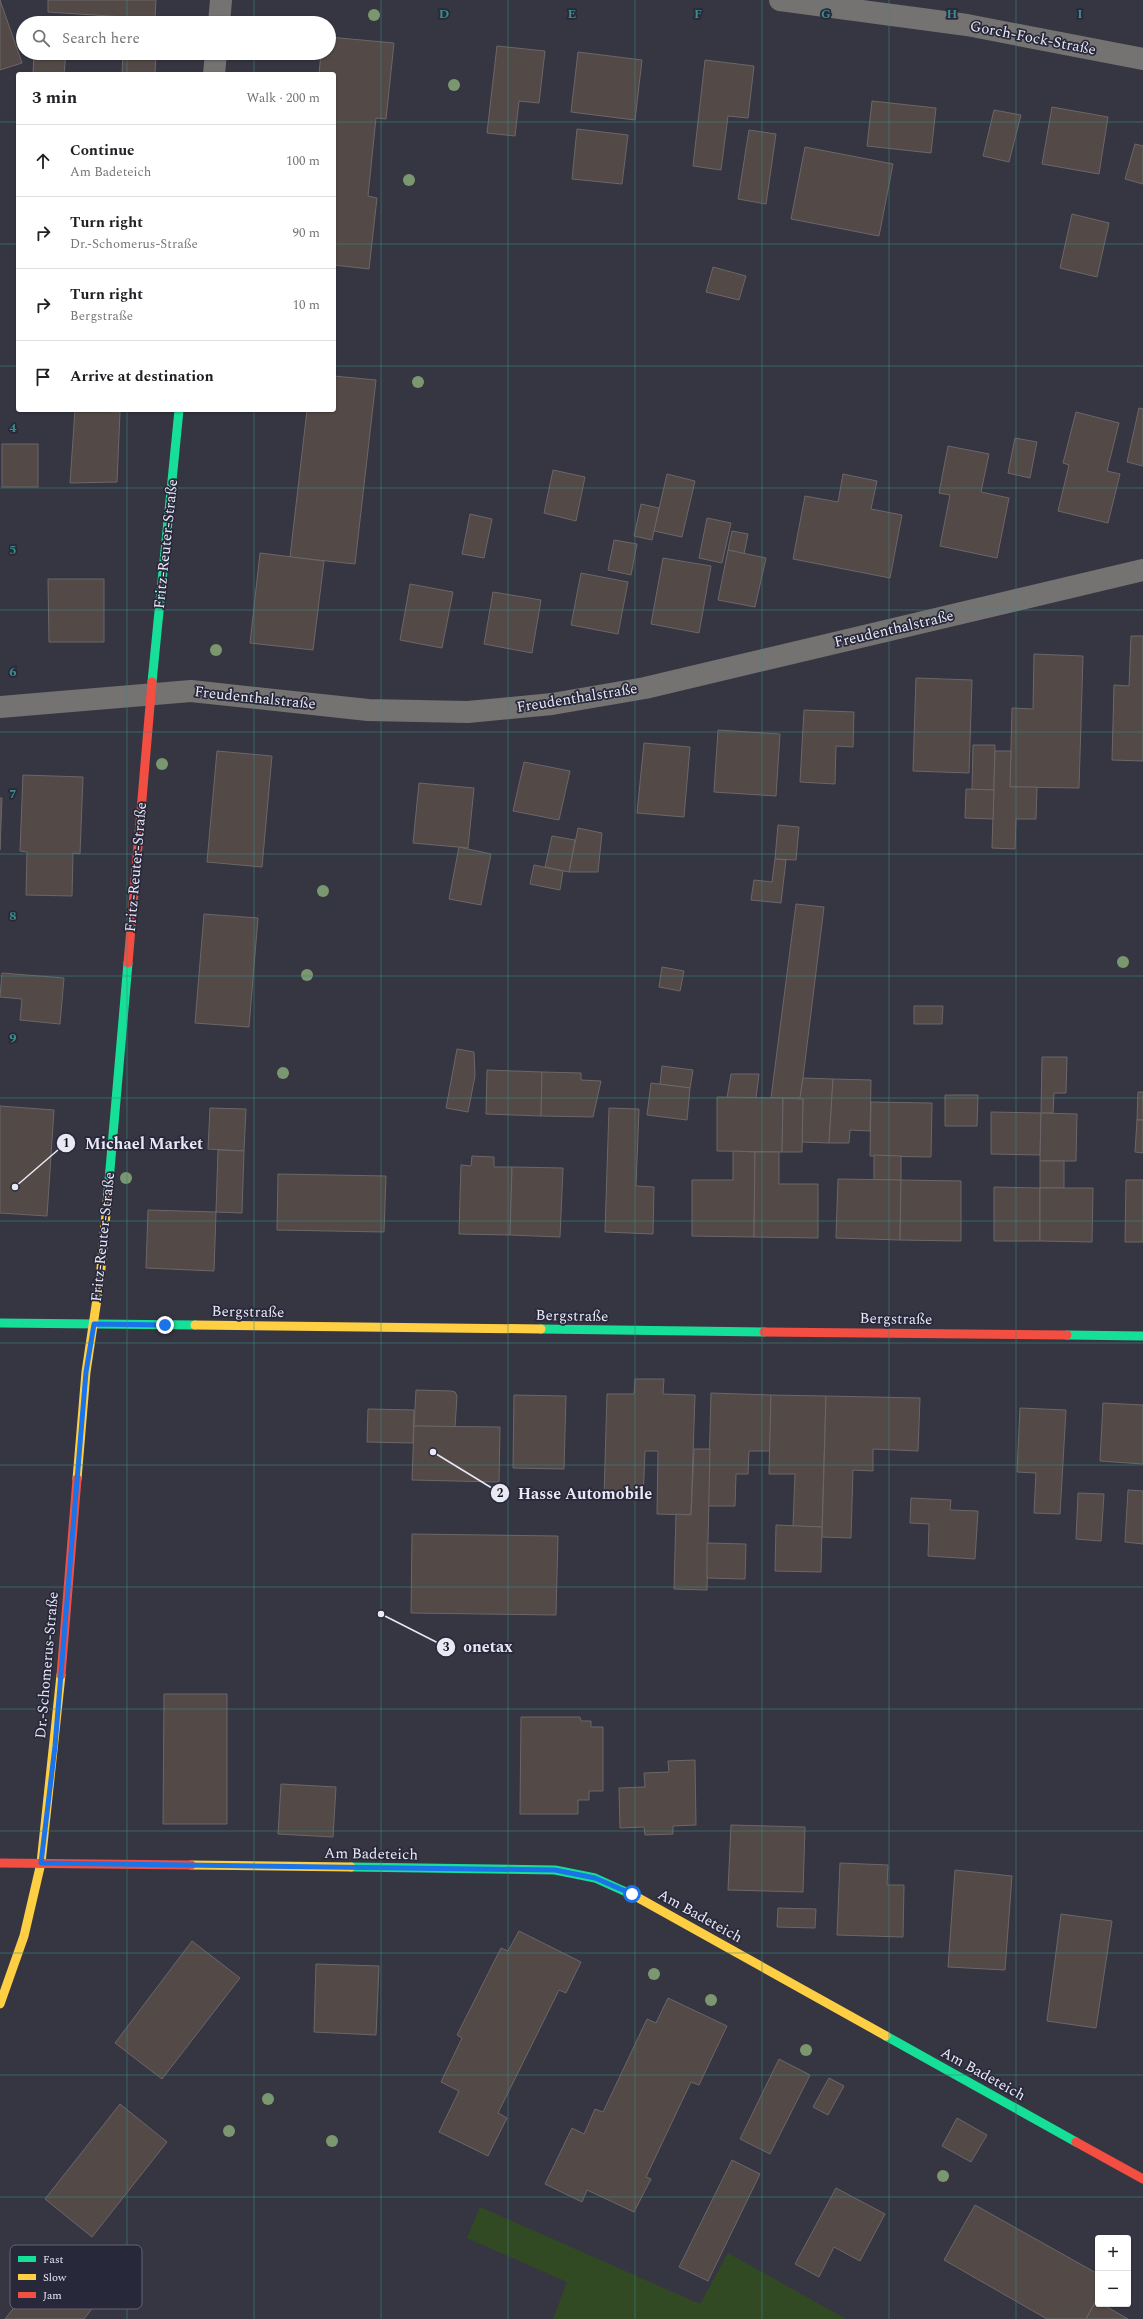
<!DOCTYPE html>
<html lang="en">
<head>
<meta charset="utf-8">
<style>
	:root { --surface:#fff; --page:#f6f6f6; --text:#202124; --muted:#757577; --line:#e0e0e0 }
	body { margin:0; font-family:Spectral,serif; background:var(--page); color:var(--text) }
	.controls { position:absolute; right:12px; bottom:12px; display:grid; overflow:hidden; border-radius:4px; box-shadow:0 1px 3px #0004 }
	.controls button { width:36px; height:36px; display:grid; place-items:center; padding:0; border:0; border-bottom:1px solid var(--line); background:var(--surface); color:var(--text); font:20px sans-serif }
	.stop { position:absolute; width:12px; height:12px; margin:-9px; border:3px solid #1a73e8; border-radius:50%; background:#fff }
	.stop.end { background:#1a73e8; border-color:#fff; box-shadow:0 1px 4px #0008 }
	.list { margin:0; padding:0; list-style:none }
	h2 { display:flex; justify-content:space-between; align-items:center; height:52px; margin:0; padding:0 16px; font-size:17px }
	h2 small { font-size:13px; font-weight:400; color:var(--muted) }
	.list li { display:grid; grid-template-columns:26px 1fr auto; gap:12px; align-items:center; box-sizing:border-box; height:72px; padding:0 16px; border-top:1px solid var(--line) }
	.list b { display:block; font-size:15px; white-space:nowrap }
	.list p { margin:0; font-size:13px; white-space:nowrap; color:var(--muted) }
	.list em { font-size:13px; font-style:normal; color:var(--muted) }
	.icon { flex:none; width:22px; height:22px; fill:none; stroke:currentColor; stroke-width:2; stroke-linecap:round; stroke-linejoin:round }
	.map { position:relative; flex:none; width:1143px; height:2319px; overflow:hidden }
	.search { position:absolute; background:var(--surface); box-shadow:0 1px 3px #0004; left:16px; top:16px; width:320px; height:44px; display:flex; align-items:center; gap:10px; box-sizing:border-box; padding:0 14px; border-radius:22px; color:var(--muted); font-size:15px }
	.panel { position:absolute; background:var(--surface); box-shadow:0 1px 3px #0004; left:16px; top:72px; width:320px; height:340px; border-radius:4px }
	.map>svg:first-child { display:block }
</style>
</head>
<body>
<div class="map">
<svg width="1143" height="2319" viewBox="0 0 1143 2319">
	<rect width="100%" height="100%" fill="#363642"/>
	<path fill="#324a24" d="M480,2207L700,2304L728,2253L846,2319H553L567,2282L467,2238Z"/>
	<g fill="#534947" stroke="#6b6668">
		<path d="M0,0L22,63L0,70Z"/>
		<path d="M48,0H156L155,19L48,12Z"/>
		<path d="M329,37L394,43L386,119L376,118L368,196L377,198L369,269L334,265V74H319L321,53H329Z"/>
		<path d="M497,46L545,51L539,103L519,101L515,136L487,133Z"/>
		<path d="M578,52L642,60L635,120L571,112Z"/>
		<path d="M34,53H66L64,74H33Z"/>
		<path d="M123,53H156L155,74H122Z"/>
		<path d="M705,60L754,66L748,118L728,116L721,170L693,166Z"/>
		<path d="M872,101L936,108L931,153L867,146Z"/>
		<path d="M1052,107L1108,117L1099,174L1042,164Z"/>
		<path d="M994,110L1021,115L1009,162L983,156Z"/>
		<path d="M577,129L628,135L622,184L572,179Z"/>
		<path d="M749,130L776,134L766,204L738,199Z"/>
		<path d="M1135,144L1143,146V184L1125,179Z"/>
		<path d="M805,147L893,164L879,236L791,219Z"/>
		<path d="M1072,214L1109,223L1097,277L1060,268Z"/>
		<path d="M713,267L746,276L739,300L706,292Z"/>
		<path d="M334,376L376,380L355,564L290,557L307,410H334Z"/>
		<path d="M1139,408L1143,409V466L1127,462Z"/>
		<path d="M75,410L120,412L117,482L70,483Z"/>
		<path d="M1076,412L1119,423L1107,471L1120,474L1108,523L1058,511L1069,465L1063,463Z"/>
		<path d="M1015,438L1037,442L1030,478L1008,473Z"/>
		<rect x="2" y="444" width="36" height="43"/>
		<path d="M948,446L989,454L981,492L1009,498L997,558L940,546L950,495L939,493Z"/>
		<path d="M553,470L585,477L576,521L544,513Z"/>
		<path d="M667,474L695,481L682,537L654,531Z"/>
		<path d="M843,474L877,481L871,509L902,515L890,578L793,559L805,496L838,502Z"/>
		<path d="M641,504L659,508L652,540L634,536Z"/>
		<path d="M470,514L492,519L484,558L462,554Z"/>
		<path d="M707,518L731,523L722,563L699,558Z"/>
		<path d="M732,531L748,534L744,554L728,550Z"/>
		<path d="M614,540L637,544L631,575L608,570Z"/>
		<path d="M728,550L766,558L755,607L718,600Z"/>
		<path d="M260,553L324,561L313,650L250,643Z"/>
		<path d="M663,558L711,566L699,633L651,624Z"/>
		<path d="M581,573L628,582L618,634L571,625Z"/>
		<path d="M48,579H104V642H49Z"/>
		<path d="M410,584L453,592L442,648L400,640Z"/>
		<path d="M493,592L541,600L532,653L484,644Z"/>
		<path d="M1131,636H1143V761L1112,760L1114,685L1129,686Z"/>
		<path d="M1034,654L1083,656L1079,788L1010,787L1012,708L1033,709Z"/>
		<path d="M916,678L972,680L969,773L913,771Z"/>
		<path d="M804,710L854,712L853,747L836,746L835,784L800,782Z"/>
		<path d="M718,730L780,734L776,796L714,792Z"/>
		<path d="M644,743L690,747L684,817L637,813Z"/>
		<path d="M973,745H995L994,790H972Z"/>
		<path d="M217,751L272,756L262,867L207,862Z"/>
		<path d="M995,751H1011L1010,787H1037L1036,819H1016L1015,849L992,848Z"/>
		<path d="M524,762L570,771L559,820L513,811Z"/>
		<path d="M23,775L83,777L80,854L73,853L72,896L26,895L27,852L20,851Z"/>
		<path d="M419,783L474,788L468,848L413,843Z"/>
		<path d="M966,789L994,790L993,819L965,818Z"/>
		<path d="M0,798H2L0,850Z"/>
		<path d="M778,825L799,827L796,860L775,859Z"/>
		<path d="M578,828L602,833L598,872H569Z"/>
		<path d="M552,836L575,840L569,872L545,867Z"/>
		<path d="M459,847L491,854L481,905L449,899Z"/>
		<path d="M775,859L786,860L781,903L751,900L754,880L772,882Z"/>
		<path d="M534,865L563,871L560,890L530,884Z"/>
		<path d="M796,904L824,907L803,1078L800,1098H771Z"/>
		<path d="M204,914L258,918L249,1027L195,1023Z"/>
		<path d="M662,967L684,971L680,991L659,987Z"/>
		<path d="M2,973L64,978L60,1024L20,1020L22,999L0,997Z"/>
		<path d="M914,1006H943L942,1024H914Z"/>
		<path d="M457,1049L474,1052L475,1076L468,1112L446,1108Z"/>
		<path d="M1042,1057H1067L1066,1093H1054L1053,1113H1041Z"/>
		<path d="M662,1066L693,1070L690,1088L660,1084Z"/>
		<path d="M487,1070L542,1072L541,1116L486,1114Z"/>
		<path d="M542,1072L581,1073V1080L601,1081L593,1117L541,1116Z"/>
		<path d="M731,1074H759L756,1098H727Z"/>
		<path d="M803,1078L833,1079L829,1143L802,1142L803,1099L800,1098Z"/>
		<path d="M833,1079L871,1080L870,1131L850,1130L849,1143H829Z"/>
		<path d="M651,1083L690,1088L687,1120L647,1115Z"/>
		<path d="M1138,1092H1143V1120H1137Z"/>
		<path d="M945,1095H978L977,1126H945Z"/>
		<path d="M717,1097L783,1098L782,1152L717,1151Z"/>
		<path d="M783,1098L803,1099L802,1152H782Z"/>
		<path d="M871,1102L932,1103L931,1157L870,1156Z"/>
		<path d="M0,1106L54,1110L47,1216L0,1213Z"/>
		<path d="M210,1108L246,1109L244,1151L208,1149Z"/>
		<path d="M609,1108L639,1109L636,1186L654,1187L653,1234L605,1232Z"/>
		<path d="M991,1112L1041,1113L1040,1155L991,1154Z"/>
		<path d="M1041,1113L1077,1114L1076,1161H1040Z"/>
		<path d="M1137,1120H1143V1153L1135,1152Z"/>
		<path d="M218,1150L244,1151L242,1213L216,1212Z"/>
		<path d="M733,1151L755,1152L754,1237L692,1236V1180H733Z"/>
		<path d="M755,1152H779V1184H818V1238L754,1237Z"/>
		<path d="M874,1155L901,1156V1180H874Z"/>
		<path d="M472,1156L494,1157V1167H512L510,1235L459,1234L461,1165L471,1166Z"/>
		<rect x="1040" y="1161" width="24" height="27"/>
		<path d="M512,1167L563,1168L560,1237L510,1235Z"/>
		<path d="M278,1174L386,1176L384,1232L277,1230Z"/>
		<path d="M838,1179L901,1180L900,1240L836,1238Z"/>
		<path d="M901,1180L961,1181V1241L900,1240Z"/>
		<path d="M1126,1180H1143V1242H1125Z"/>
		<path d="M994,1187L1040,1188V1241H994Z"/>
		<path d="M1040,1188H1093L1092,1242L1040,1241Z"/>
		<path d="M148,1210L216,1212L214,1271L146,1268Z"/>
		<path d="M635,1379H664L663,1394L695,1395L691,1515L657,1514L658,1451H645L643,1499L604,1498L607,1394H634Z"/>
		<path d="M416,1390L451,1391L455,1392L457,1396L455,1427L414,1426Z"/>
		<path d="M711,1393L771,1395L770,1451H749L748,1474H736L735,1506H708Z"/>
		<path d="M514,1395L566,1396L564,1469L513,1468Z"/>
		<path d="M771,1395L826,1396L822,1527L793,1526L795,1474H769Z"/>
		<path d="M826,1396L920,1398L918,1451L873,1449V1471L853,1470L851,1538L822,1537Z"/>
		<path d="M1103,1403L1143,1405V1464L1100,1461Z"/>
		<path d="M1020,1408L1066,1410L1060,1514L1034,1513L1036,1473L1017,1472Z"/>
		<path d="M368,1409L414,1410L413,1443L367,1442Z"/>
		<path d="M414,1426L500,1427L499,1482L412,1480Z"/>
		<path d="M694,1449H710L707,1590L674,1589L676,1514L691,1515Z"/>
		<path d="M1128,1490L1143,1491V1544L1125,1542Z"/>
		<path d="M1078,1493L1104,1494L1101,1541L1076,1539Z"/>
		<path d="M911,1498L951,1500L950,1510L978,1511L975,1559L928,1556L929,1524L910,1523Z"/>
		<path d="M776,1525L822,1527L821,1572L775,1571Z"/>
		<path d="M412,1534L558,1536L556,1615L411,1613Z"/>
		<path d="M707,1543L746,1544L745,1579L707,1578Z"/>
		<path d="M164,1694H227V1824H163Z"/>
		<path d="M521,1717H580L581,1721H591V1727H603V1791H589V1800H578V1814H520Z"/>
		<path d="M695,1760L696,1825L673,1826V1834L645,1835L644,1827L620,1828L619,1788L645,1787L644,1773L669,1772L668,1761Z"/>
		<path d="M281,1784L336,1787L333,1837L278,1834Z"/>
		<path d="M731,1825L805,1827L803,1892L728,1890Z"/>
		<path d="M840,1863L888,1865L887,1885H904L903,1937L837,1935Z"/>
		<path d="M955,1870L1012,1876L1005,1970L948,1967Z"/>
		<path d="M778,1908L816,1909L815,1928L777,1927Z"/>
		<path d="M1061,1914L1112,1921L1096,2028L1047,2021Z"/>
		<path d="M519,1931L581,1962L566,1993L559,1990L498,2113L507,2118L488,2156L439,2132L459,2091L441,2082L462,2038L457,2035L501,1948L508,1951Z"/>
		<path d="M192,1941L240,1978L162,2079L115,2043Z"/>
		<path d="M316,1964L379,1966L376,2035L314,2032Z"/>
		<path d="M668,1998L727,2026L699,2085L691,2082L646,2177L651,2179L634,2212L587,2190L582,2202L545,2184L572,2128L584,2134L595,2109L603,2112L647,2019L656,2023Z"/>
		<path d="M779,2059L810,2075L770,2154L740,2139Z"/>
		<path d="M829,2078L844,2086L828,2115L813,2107Z"/>
		<path d="M120,2104L167,2142L92,2237L45,2199Z"/>
		<path d="M957,2118L987,2135L971,2162L942,2146Z"/>
		<path d="M732,2160L760,2174L708,2281L679,2267Z"/>
		<path d="M836,2188L885,2214L860,2261L834,2247L819,2277L795,2264Z"/>
		<path d="M975,2205L1098,2274V2297L1086,2319H1047L944,2260Z"/>
		<path d="M57,2253L105,2292L84,2319H5Z"/>
		<path d="M1096,2301L1098,2304H1102L1128,2319H1086Z"/>
	</g>
	<g fill="none" stroke-linecap="round" stroke-linejoin="round">
		<g stroke="#757272" stroke-width="22">
			<path d="M780,0L967,25L1143,59"/>
			<path d="M219,23L221,0"/>
			<path d="M214,74L216,53"/>
			<path d="M0,707L191,691L368,710L468,712L552,704L645,688L1143,570"/>
		</g>
		<g stroke="#16e098" stroke-width="9">
			<path d="M152,682L179,410"/>
			<path d="M108,1192L128,963"/>
			<path d="M0,1323L195,1325"/>
			<path d="M541,1329L764,1332"/>
			<path d="M1067,1335L1143,1336"/>
			<path d="M351,1867L555,1870L595,1878L635,1896"/>
			<path d="M886,2036L1076,2142"/>
		</g>
		<g stroke="#ffcf43" stroke-width="9">
			<path d="M195,1325L541,1329"/>
			<path d="M77,1479L86,1372L100,1279L108,1192"/>
			<path d="M191,1865L351,1867"/>
			<path d="M635,1896L886,2036"/>
			<path d="M0,2004L24,1936L41,1863L61,1675"/>
		</g>
		<g stroke="#f24e42" stroke-width="9">
			<path d="M128,963L152,682"/>
			<path d="M764,1332L1067,1335"/>
			<path d="M61,1675L77,1479"/>
			<path d="M0,1863L191,1865"/>
			<path d="M1076,2142L1143,2179"/>
		</g>
	</g>
	<g fill="#7b9770">
		<circle cx="374" cy="15" r="6"/>
		<circle cx="454" cy="85" r="6"/>
		<circle cx="409" cy="180" r="6"/>
		<circle cx="418" cy="382" r="6"/>
		<circle cx="216" cy="650" r="6"/>
		<circle cx="162" cy="764" r="6"/>
		<circle cx="323" cy="891" r="6"/>
		<circle cx="1123" cy="962" r="6"/>
		<circle cx="307" cy="975" r="6"/>
		<circle cx="283" cy="1073" r="6"/>
		<circle cx="126" cy="1178" r="6"/>
		<circle cx="654" cy="1974" r="6"/>
		<circle cx="711" cy="2000" r="6"/>
		<circle cx="806" cy="2050" r="6"/>
		<circle cx="268" cy="2099" r="6"/>
		<circle cx="229" cy="2131" r="6"/>
		<circle cx="332" cy="2141" r="6"/>
		<circle cx="943" cy="2176" r="6"/>
	</g>
	<g fill="none" stroke-linecap="round" stroke-linejoin="round">
		<path stroke="#1a73e8" stroke-width="5" d="M165,1325L94,1324L86,1372L55,1746L41,1863L555,1870L595,1878L632,1894"/>
	</g>
	<path fill="none" stroke="#3b8d89" stroke-width="1" stroke-opacity="0.55" d="M127,0V23M254,0V23M381,0V2319M508,0V2319M635,0V2319M762,0V2319M889,0V2319M1016,0V2319M127,53V74M254,53V74M0,122H18M334,122H1143M0,244H18M334,244H1143M0,366H18M334,366H1143M127,410V2319M254,410V2319M0,488H1143M0,610H1143M0,732H1143M0,854H1143M0,976H1143M0,1098H1143M0,1221H1143M0,1343H1143M0,1465H1143M0,1587H1143M0,1709H1143M0,1831H1143M0,1953H1143M0,2075H1143M0,2197H1143"/>
	<g text-anchor="middle" dominant-baseline="central" stroke-width="3.5" stroke-linejoin="round" paint-order="stroke">
		<g font-size="15" fill="#e9e9f6" stroke="#28283b">
			<text transform="translate(1033 38) rotate(11)">Gorch-Fock-Straße</text>
			<text transform="translate(166 544) rotate(-84)">Fritz-Reuter-Straße</text>
			<text transform="translate(894 629) rotate(-13)">Freudenthalstraße</text>
			<text transform="translate(255 698) rotate(6)">Freudenthalstraße</text>
			<text transform="translate(577 698) rotate(-9)">Freudenthalstraße</text>
			<text transform="translate(136 867) rotate(-85)">Fritz-Reuter-Straße</text>
			<text transform="translate(103 1237) rotate(-84)">Fritz-Reuter-Straße</text>
			<text transform="translate(248 1312) rotate(1)">Bergstraße</text>
			<text transform="translate(572 1316) rotate(1)">Bergstraße</text>
			<text transform="translate(896 1319) rotate(1)">Bergstraße</text>
			<text transform="translate(47 1665) rotate(-85)">Dr.-Schomerus-Straße</text>
			<text transform="translate(371 1854) rotate(1)">Am Badeteich</text>
			<text transform="translate(700 1916) rotate(29)">Am Badeteich</text>
			<text transform="translate(983 2074) rotate(29)">Am Badeteich</text>
		</g>
	</g>
	<rect x="10" y="2245" width="132" height="64" rx="6" fill="#28283b" stroke="#626273" stroke-width="1"/>
	<rect x="18" y="2256" width="18" height="6" fill="#16e098"/>
	<rect x="18" y="2274" width="18" height="6" fill="#ffcf43"/>
	<rect x="18" y="2292" width="18" height="6" fill="#f24e42"/>
	<g font-size="11" fill="#e9e9f6">
		<text x="43" y="2263">Fast</text>
		<text x="43" y="2281">Slow</text>
		<text x="43" y="2299">Jam</text>
	</g>
	<g font-size="13" text-anchor="middle" font-weight="bold" fill="#3b8d89" stroke="#28283b" stroke-width="3.5" stroke-linejoin="round" paint-order="stroke">
		<text x="444" y="18">D</text>
		<text x="572" y="18">E</text>
		<text x="698" y="18">F</text>
		<text x="826" y="18">G</text>
		<text x="952" y="18">H</text>
		<text x="1080" y="18">I</text>
		<text x="13" y="432">4</text>
		<text x="13" y="554">5</text>
		<text x="13" y="676">6</text>
		<text x="13" y="798">7</text>
		<text x="13" y="920">8</text>
		<text x="13" y="1042">9</text>
	</g>
	<path fill="none" stroke="#e9e9f6" stroke-width="1.5" d="M15 1187L66 1143M433 1452L500 1493M381 1614L446 1647"/>
	<g fill="#e9e9f6" stroke="#28283b" stroke-width="1.5">
		<circle cx="15" cy="1187" r="4"/>
		<circle cx="433" cy="1452" r="4"/>
		<circle cx="381" cy="1614" r="4"/>
		<circle cx="66" cy="1143" r="10"/>
		<circle cx="500" cy="1493" r="10"/>
		<circle cx="446" cy="1647" r="10"/>
	</g>
	<g font-size="12" text-anchor="middle" font-weight="bold" fill="#111">
		<text x="66" y="1147">1</text>
		<text x="500" y="1497">2</text>
		<text x="446" y="1651">3</text>
	</g>
	<g font-size="16" text-anchor="middle" font-weight="bold" fill="#e9e9f6" stroke="#28283b" stroke-width="3.5" stroke-linejoin="round" paint-order="stroke">
		<text x="144" y="1149">Michael Market</text>
		<text x="585" y="1499">Hasse Automobile</text>
		<text x="488" y="1652">onetax</text>
	</g>
</svg>
<div class="controls">
<button>+</button>
<button>−</button>
</div>
<div class="stop" style="left:632px;top:1894px"></div>
<div class="stop end" style="left:165px;top:1325px"></div>
<div class="search"><svg class="icon" aria-label="search" viewBox="0 0 24 24"><circle cx="10" cy="10" r="6"/><path d="M15 15l6 6"/></svg>Search here</div>
<section class="panel">
<h2>3 min<small>Walk · 200 m</small></h2>
<ul class="list">
<li><svg class="icon" aria-label="ahead" viewBox="0 0 24 24"><path d="M12 20V5M6 11l6-6 6 6"/></svg><div><b>Continue</b><p>Am Badeteich</p></div><em>100 m</em></li>
<li><svg class="icon" aria-label="right" viewBox="0 0 24 24"><path d="M7 20v-9h11M14 6l5 5-5 5"/></svg><div><b>Turn right</b><p>Dr.-Schomerus-Straße</p></div><em>90 m</em></li>
<li><svg class="icon" aria-label="right" viewBox="0 0 24 24"><path d="M7 20v-9h11M14 6l5 5-5 5"/></svg><div><b>Turn right</b><p>Bergstraße</p></div><em>10 m</em></li>
<li><svg class="icon" aria-label="arrive" viewBox="0 0 24 24"><path d="M6 21V4h12l-3 4 3 4H6"/></svg><div><b>Arrive at destination</b></div></li>
</ul>
</section>
</div>
</body>
</html>
